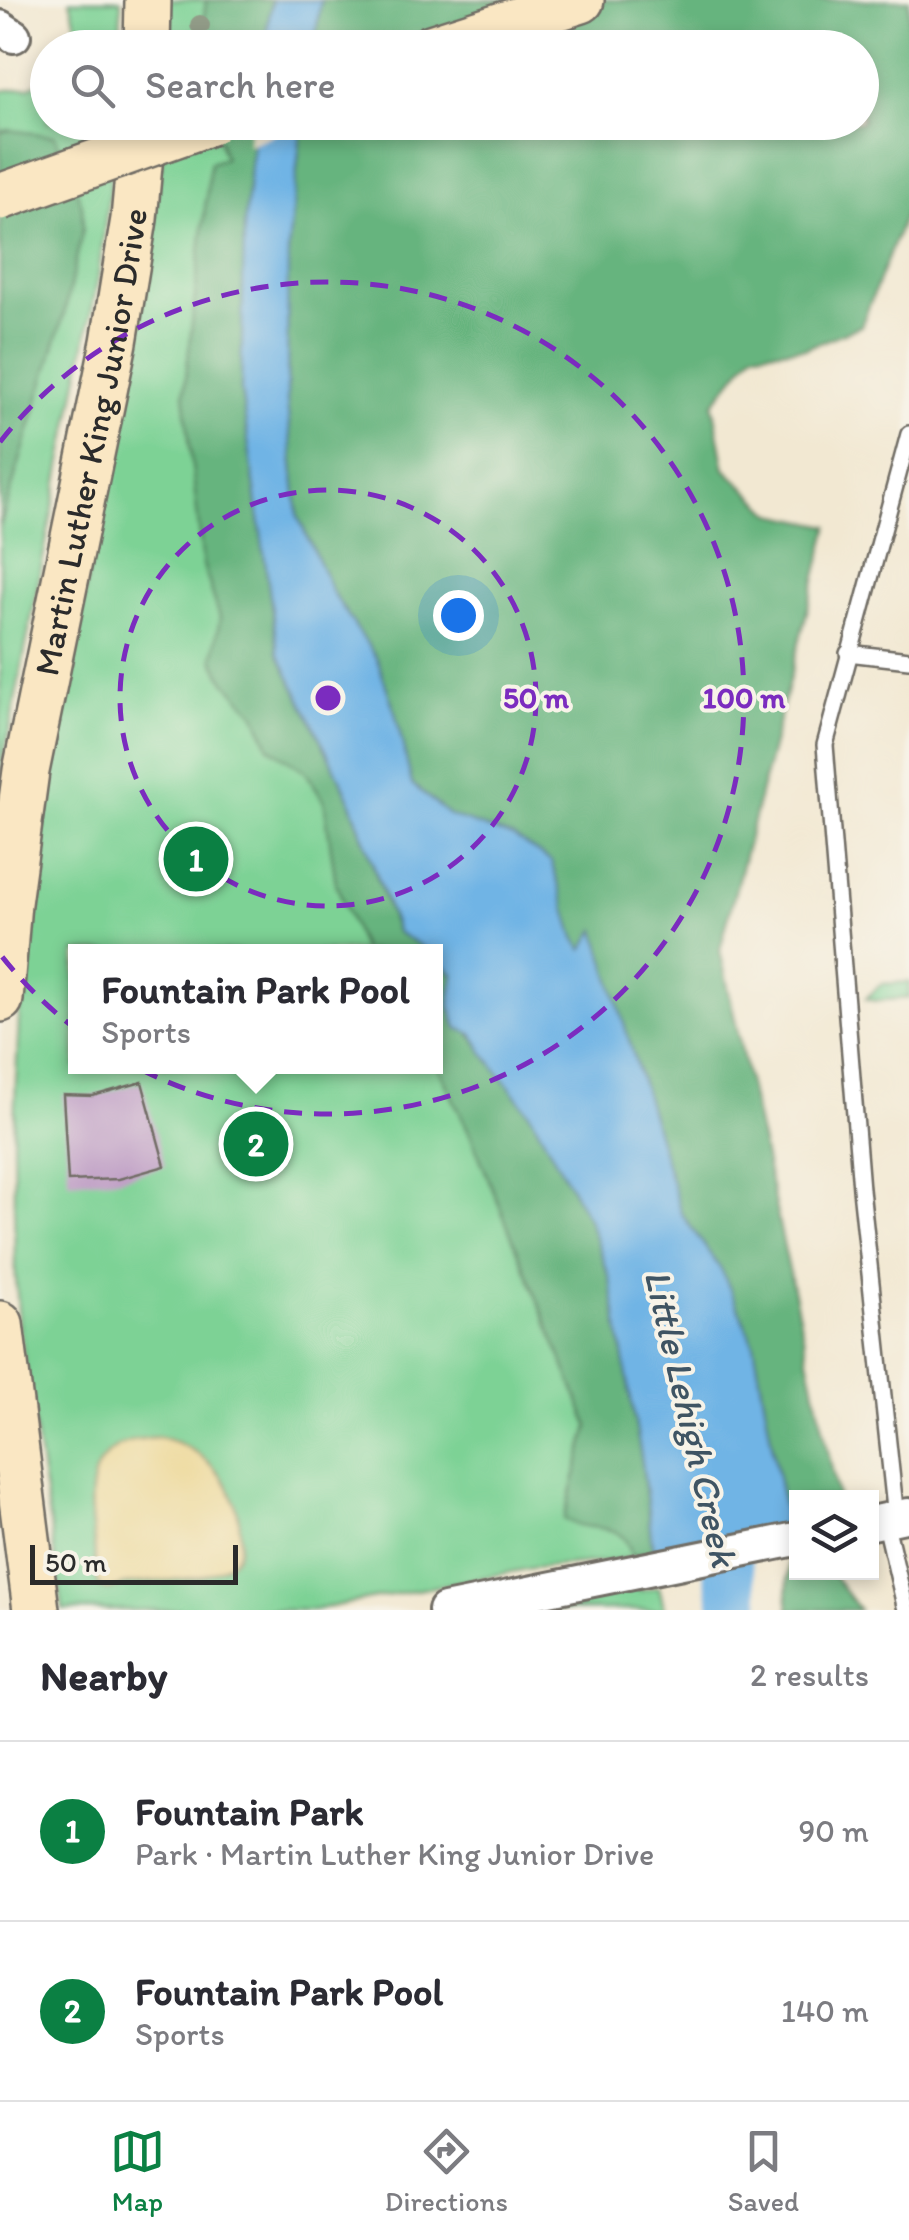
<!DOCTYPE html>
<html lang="en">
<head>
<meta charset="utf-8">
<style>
	:root { --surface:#fff; --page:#f2f2f3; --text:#2b2b33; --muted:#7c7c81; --line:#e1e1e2; --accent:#0b8043 }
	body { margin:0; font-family:Itim,sans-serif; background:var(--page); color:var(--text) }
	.controls { position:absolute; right:30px; bottom:30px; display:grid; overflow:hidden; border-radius:0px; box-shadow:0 5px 15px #0003 }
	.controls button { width:90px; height:90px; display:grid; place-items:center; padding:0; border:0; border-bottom:2px solid var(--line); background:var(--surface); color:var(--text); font:50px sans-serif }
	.scale { position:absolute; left:30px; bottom:25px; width:208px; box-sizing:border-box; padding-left:10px; border:5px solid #2b2b2b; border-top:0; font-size:28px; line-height:35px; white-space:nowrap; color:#2b2b2b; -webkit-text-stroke:8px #f7f3e8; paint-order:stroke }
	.you { position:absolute; left:458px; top:615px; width:35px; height:35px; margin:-25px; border:8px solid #fff; border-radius:50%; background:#1a73e8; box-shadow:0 0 0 15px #1a73e833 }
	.badge { display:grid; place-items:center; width:65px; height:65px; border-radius:50%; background:var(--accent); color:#fff; font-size:32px; font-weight:700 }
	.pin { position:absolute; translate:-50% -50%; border:5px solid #fff; box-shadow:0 2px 10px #0006 }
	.popup { position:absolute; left:68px; top:944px; width:375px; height:130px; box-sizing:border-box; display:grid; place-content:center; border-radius:0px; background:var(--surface); filter:drop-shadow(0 2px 8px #0005); font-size:32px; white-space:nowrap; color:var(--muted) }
	.popup b { font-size:38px; color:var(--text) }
	.popup::after { content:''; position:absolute; left:50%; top:100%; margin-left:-20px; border:20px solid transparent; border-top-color:var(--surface) }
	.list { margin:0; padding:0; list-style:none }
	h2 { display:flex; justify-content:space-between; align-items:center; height:130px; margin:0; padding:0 40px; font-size:42px }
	h2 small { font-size:32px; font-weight:400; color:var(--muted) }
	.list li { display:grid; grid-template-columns:65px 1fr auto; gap:30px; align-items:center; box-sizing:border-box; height:180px; padding:0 40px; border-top:2px solid var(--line) }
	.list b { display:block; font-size:38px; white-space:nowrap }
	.list p { margin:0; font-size:32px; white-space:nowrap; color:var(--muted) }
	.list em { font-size:32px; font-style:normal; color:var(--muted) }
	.icon { flex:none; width:55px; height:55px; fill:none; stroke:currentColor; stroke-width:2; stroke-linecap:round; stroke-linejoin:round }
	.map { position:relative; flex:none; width:909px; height:1610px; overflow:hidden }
	.search { position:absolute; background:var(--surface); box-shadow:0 5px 15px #0003; left:30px; right:30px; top:30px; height:110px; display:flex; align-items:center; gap:25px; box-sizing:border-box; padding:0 35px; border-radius:55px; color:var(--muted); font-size:38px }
	.sheet { height:490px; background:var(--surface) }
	nav { display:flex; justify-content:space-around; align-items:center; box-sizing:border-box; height:140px; border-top:2px solid var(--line); background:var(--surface); font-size:28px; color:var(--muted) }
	nav a { display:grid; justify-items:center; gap:5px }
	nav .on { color:var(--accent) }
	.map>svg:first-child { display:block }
</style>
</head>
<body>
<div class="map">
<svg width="909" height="1610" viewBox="0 0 909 1610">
	<rect width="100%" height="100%" fill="#f7f3e8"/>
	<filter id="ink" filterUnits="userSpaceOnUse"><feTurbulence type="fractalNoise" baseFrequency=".01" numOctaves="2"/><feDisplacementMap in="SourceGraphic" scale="20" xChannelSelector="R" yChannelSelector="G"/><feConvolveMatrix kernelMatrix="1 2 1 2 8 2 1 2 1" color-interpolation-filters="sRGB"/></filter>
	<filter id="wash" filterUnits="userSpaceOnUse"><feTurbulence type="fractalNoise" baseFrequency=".0048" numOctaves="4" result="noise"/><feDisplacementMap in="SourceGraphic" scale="40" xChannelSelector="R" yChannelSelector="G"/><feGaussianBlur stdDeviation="2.25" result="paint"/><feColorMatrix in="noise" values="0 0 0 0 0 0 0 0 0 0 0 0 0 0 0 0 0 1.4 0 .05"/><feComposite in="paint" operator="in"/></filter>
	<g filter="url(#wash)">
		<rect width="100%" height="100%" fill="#f2e8d2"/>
		<g fill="#7dd295" stroke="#547e60" stroke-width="2.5">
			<path d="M70,0H121L120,47H71L76,24Z"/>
			<path d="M168,0H272L264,47L167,48Z"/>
			<path d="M47,78L48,122L118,123L98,278L0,778V527L64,314L83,228L82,205L10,130L0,132V91L30,87Z"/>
			<path d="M255,123L404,951L76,952V1066H436V1008L653,1552L607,1562L532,1568L313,1610H63L19,1326L15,1264L13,1142L21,977L45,792L138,323L165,141Z"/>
			<path d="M909,982V998L874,1001L866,998L881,984Z"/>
			<path d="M637,1583L639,1591L659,1587L665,1610H550Z"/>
		</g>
		<g fill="#66b47e" stroke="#487054" stroke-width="2.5">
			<path d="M206,0H272L264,47L200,48Z"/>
			<path d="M321,0H909V204L861,326L806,348L754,352L713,404L725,469L773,514L829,526L720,950L838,1497L796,1498V1509L784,1511L754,1344L722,1271L681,1213L595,932L583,951L513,837L450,816L412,784L395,712L377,659L334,595L298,517L287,402L288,250L302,123L862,122V48L314,47Z"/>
			<path d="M213,123H255L248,184L241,390L278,653L349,797L396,932L429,951H363L336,884L324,800L305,771L269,747L256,715L224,680L213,659L220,617L203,565L184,394L210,163L225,158Z"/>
			<path d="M10,130L55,136L82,205L83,228L64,314L0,527V132Z"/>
			<path d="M436,958L454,975L449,1005L531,1115L589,1221L610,1278L642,1462L653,1552L632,1556C622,1516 594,1536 564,1519L589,1426L471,1136L436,1063Z"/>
			<path d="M789,1561L796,1563V1572L831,1573L859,1610H789L787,1594Z"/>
		</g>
		<path fill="#eeda9e" stroke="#8c8264" stroke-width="2.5" d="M159,1437C204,1447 237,1483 240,1529C241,1539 241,1551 234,1559C209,1585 161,1578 129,1584C121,1585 115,1589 107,1590L101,1588C93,1576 96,1557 94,1542C85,1483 89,1440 159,1437Z"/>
		<g fill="#6fb4e5" stroke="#4d7088" stroke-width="2.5">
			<path d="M272,0H321L314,47H264Z"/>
			<path d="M255,123H302L288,250L287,402L298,517L334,595L377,659L395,712L412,784L450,816L513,837L551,861L575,938L583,950L596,930L681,1213L722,1271L754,1344L784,1511L782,1527L653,1552L642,1462L610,1278L589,1221L531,1115L483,1052L473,1034L457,1028L449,1005L454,975L436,958V952L429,951L397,932L349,797L278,653L241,390L244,226Z"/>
		</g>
		<path fill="#f2e8d2" d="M250,122H307L248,145Z"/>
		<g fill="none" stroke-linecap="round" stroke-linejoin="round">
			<path stroke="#6fb4e5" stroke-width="50" d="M715,1502L736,1610"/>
		</g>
		<g id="blocks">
			<path fill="#bd9cc4" d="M142,1082L165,1166L119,1179L68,1181L63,1095L93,1096Z"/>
		</g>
	</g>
	<g filter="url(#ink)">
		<use href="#blocks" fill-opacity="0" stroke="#716d65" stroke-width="2.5"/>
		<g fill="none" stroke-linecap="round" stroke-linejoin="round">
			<defs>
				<g id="lane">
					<path d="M848,653L909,660"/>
					<path d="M896,1518L861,1189L825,745L909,434"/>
					<path d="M885,1520L906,1610"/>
				</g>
				<g id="street">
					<path d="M0,27L14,36"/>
					<path d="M872,1523L909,1515"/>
					<path d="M445,1610L796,1539"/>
				</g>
				<g id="secondary">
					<path d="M147,48L148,0"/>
					<path d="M431,48L581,0"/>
					<path id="s1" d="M0,999L8,903L26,771L114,342L134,219L143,122"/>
					<path d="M0,1324L36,1610"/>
				</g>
			</defs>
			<use href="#lane" stroke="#716d65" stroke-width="20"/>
			<use href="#street" stroke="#716d65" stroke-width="38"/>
			<use href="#secondary" stroke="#716d65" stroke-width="50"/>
			<use href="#lane" stroke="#fff" stroke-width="15"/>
			<use href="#street" stroke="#fff" stroke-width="32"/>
			<use href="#secondary" stroke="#fae7c3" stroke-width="45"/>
			<defs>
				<path id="secondary-bridge" d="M0,197L210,122"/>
			</defs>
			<use href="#secondary-bridge" stroke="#716d65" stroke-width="50" stroke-linecap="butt"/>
			<use href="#secondary-bridge" stroke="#fae7c3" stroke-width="45"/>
		</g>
		<circle fill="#929c88" cx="200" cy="25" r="10"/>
	</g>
	<g fill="none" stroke="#7b2cbf" stroke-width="5" stroke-dasharray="18 12">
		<circle cx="328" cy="698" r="208"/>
		<path d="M0 442A416 416 0 1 1 0 954"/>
	</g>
	<g text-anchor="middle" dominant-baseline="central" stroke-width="8" stroke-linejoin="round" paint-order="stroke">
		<g font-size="35" fill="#2b2b2b" stroke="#f7f3e8">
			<text stroke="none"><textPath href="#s1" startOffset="565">Martin Luther King Junior Drive</textPath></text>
		</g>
		<g font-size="38" font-style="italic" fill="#3f5463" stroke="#f7f3e8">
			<text transform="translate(691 1418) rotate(77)">Little Lehigh Creek</text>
		</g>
	</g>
	<circle cx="328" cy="698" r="15" fill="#7b2cbf" stroke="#f7f3e8" stroke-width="5"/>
	<g font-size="30" text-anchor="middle" font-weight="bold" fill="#7b2cbf" stroke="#f7f3e8" stroke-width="8" stroke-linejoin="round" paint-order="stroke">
		<text x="536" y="708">50 m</text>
		<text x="744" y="708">100 m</text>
	</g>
</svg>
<div class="controls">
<button><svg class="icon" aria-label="layers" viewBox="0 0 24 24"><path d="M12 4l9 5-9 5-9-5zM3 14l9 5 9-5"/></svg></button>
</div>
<div class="scale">50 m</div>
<div class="you"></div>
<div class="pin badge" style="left:196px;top:859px">1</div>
<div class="pin badge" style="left:256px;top:1144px">2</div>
<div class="popup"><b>Fountain Park Pool</b>Sports</div>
<div class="search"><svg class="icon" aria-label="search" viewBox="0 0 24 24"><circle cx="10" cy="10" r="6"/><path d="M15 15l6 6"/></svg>Search here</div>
</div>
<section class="sheet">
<h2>Nearby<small>2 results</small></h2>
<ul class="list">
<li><span class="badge">1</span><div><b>Fountain Park</b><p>Park · Martin Luther King Junior Drive</p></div><em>90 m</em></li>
<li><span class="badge">2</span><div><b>Fountain Park Pool</b><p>Sports</p></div><em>140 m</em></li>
</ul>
</section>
<nav>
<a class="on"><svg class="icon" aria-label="map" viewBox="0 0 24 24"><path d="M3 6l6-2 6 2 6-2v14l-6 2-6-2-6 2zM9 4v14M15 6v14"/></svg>Map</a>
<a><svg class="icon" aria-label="directions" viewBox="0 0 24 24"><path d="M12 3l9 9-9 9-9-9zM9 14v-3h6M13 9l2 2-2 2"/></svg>Directions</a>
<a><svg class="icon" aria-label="saved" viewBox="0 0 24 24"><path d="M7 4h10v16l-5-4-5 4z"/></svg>Saved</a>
</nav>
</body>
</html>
